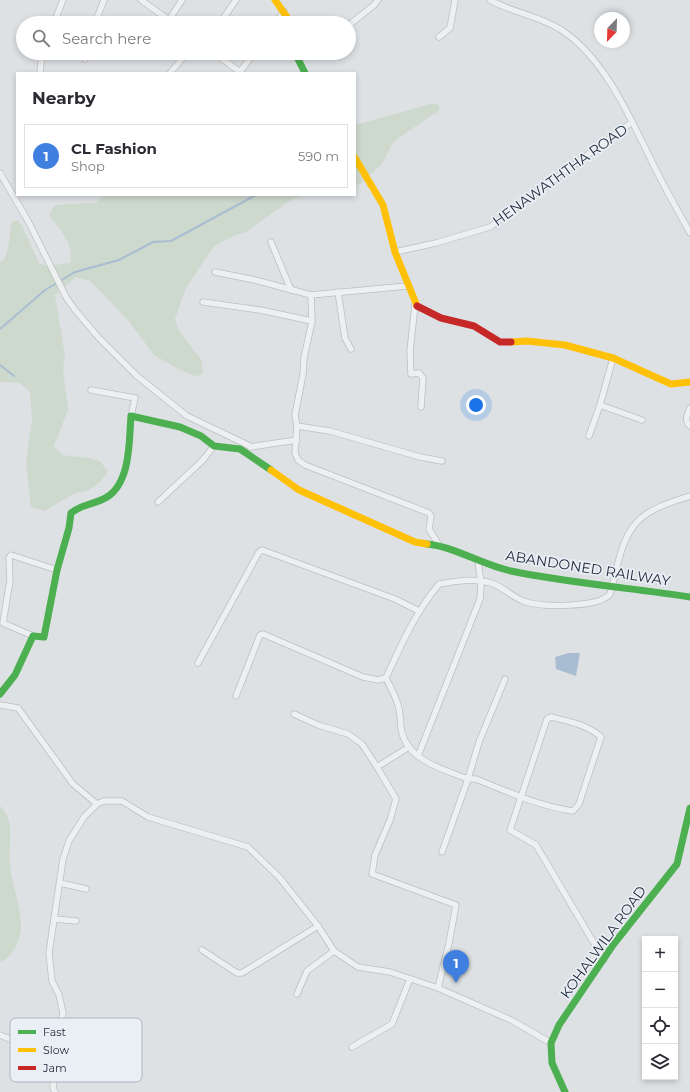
<!DOCTYPE html>
<html lang="en">
<head>
<meta charset="utf-8">
<style>
	:root { --surface:#fff; --page:#f7f7f7; --text:#2b2b33; --muted:#7c7c81; --line:#e1e1e2; --accent:#1a73e8 }
	body { margin:0; font-family:Montserrat,sans-serif; background:var(--page); color:var(--text) }
	.controls { position:absolute; right:12px; bottom:12px; display:grid; overflow:hidden; border-radius:0px; box-shadow:0 2px 6px #0003 }
	.controls button { width:36px; height:36px; display:grid; place-items:center; padding:0; border:0; border-bottom:1px solid var(--line); background:var(--surface); color:var(--text); font:20px sans-serif }
	.compass { position:absolute; left:594px; top:12px; width:36px; height:36px; border-radius:50%; background:var(--surface); box-shadow:0 2px 6px #0003; rotate:203deg }
	.you { position:absolute; left:476px; top:405px; width:14px; height:14px; margin:-10px; border:3px solid #fff; border-radius:50%; background:#1a73e8; box-shadow:0 0 0 6px #1a73e833 }
	.badge { display:grid; place-items:center; width:26px; height:26px; border-radius:50%; background:var(--accent); color:#fff; font-size:13px; font-weight:700 }
	.pin { position:absolute; translate:-50% -33px; filter:drop-shadow(0 1px 2px #0008) }
	.pin::after { content:''; position:absolute; top:21px; width:14px; height:12px; background:inherit; clip-path:polygon(0 0,100% 0,50% 100%) }
	.list { margin:0; padding:0; list-style:none }
	h2 { display:flex; justify-content:space-between; align-items:center; height:52px; margin:0; padding:0 16px; font-size:17px }
	h2 small { font-size:13px; font-weight:400; color:var(--muted) }
	.list li { display:grid; grid-template-columns:26px 1fr auto; gap:12px; align-items:center; box-sizing:border-box; height:64px; margin:0 8px 8px; padding:0 8px; border:1px solid var(--line); border-radius:0px }
	.list b { display:block; font-size:15px; white-space:nowrap }
	.list p { margin:0; font-size:13px; white-space:nowrap; color:var(--muted) }
	.list em { font-size:13px; font-style:normal; color:var(--muted) }
	.icon { flex:none; width:22px; height:22px; fill:none; stroke:currentColor; stroke-width:2; stroke-linecap:round; stroke-linejoin:round }
	.map { position:relative; flex:none; width:690px; height:1092px; overflow:hidden }
	.search { position:absolute; background:var(--surface); box-shadow:0 2px 6px #0003; left:16px; top:16px; width:340px; height:44px; display:flex; align-items:center; gap:10px; box-sizing:border-box; padding:0 14px; border-radius:22px; color:var(--muted); font-size:15px }
	.panel { position:absolute; background:var(--surface); box-shadow:0 2px 6px #0003; left:16px; top:72px; width:340px; height:124px; border-radius:0px }
	.map>svg:first-child { display:block }
</style>
</head>
<body>
<div class="map">
<svg width="690" height="1092" viewBox="0 0 690 1092">
	<rect width="100%" height="100%" fill="#dee1e4"/>
	<g fill="#ced9ce">
		<path d="M431,104H438L440,110L394,141L381,165L360,184L355,186V125Z"/>
		<path d="M105,195H303L289,201L246,232L233,236L214,246L186,288L175,319L179,331L201,359L203,372L198,377L178,369L154,355L128,320L90,281L76,277L55,295L65,356L63,369L68,410L54,446L62,455L89,458L101,462L108,472L100,482L89,490L76,493L44,511L31,507L26,461L32,420L30,392L20,383L0,382V262L4,260L8,248L12,221H18L22,226L39,263L46,266L70,263C75,246 60,228 49,216L54,206L67,204L95,203Z"/>
		<path d="M0,806C16,820 8,844 10,864C11,882 22,910 21,927C21,938 12,959 0,962Z"/>
	</g>
	<path fill="#a9bdd2" d="M569,653H580L576,676L556,669L555,657Z"/>
	<g fill="none" stroke-linecap="round" stroke-linejoin="round">
		<g stroke="#a9bdd2" stroke-width="2">
			<path d="M0,329L45,290L75,272L119,260L153,242L171,241L256,195"/>
			<path d="M0,365L14,376"/>
		</g>
		<defs>
			<g id="street">
				<path d="M141,0L169,20"/>
				<path d="M490,0C513,13 541,16 563,31C607,61 632,122 655,168C666,190 678,211 690,233"/>
				<path d="M54,23L63,0"/>
				<path d="M95,23L104,0"/>
				<path d="M173,23L169,20L182,0"/>
				<path d="M220,23L236,0"/>
				<path d="M276,23L284,11"/>
				<path d="M349,25L374,5L378,0"/>
				<path d="M439,37L450,28L455,0"/>
				<path d="M214,53L240,72L254,53"/>
				<path d="M297,58L307,53"/>
				<path d="M85,59L86,53"/>
				<path d="M40,73L42,53"/>
				<path d="M170,73L187,53"/>
				<path d="M0,173L28,221L66,297L75,310L99,338L137,376L187,416L252,447"/>
				<path d="M271,242L291,290"/>
				<path d="M395,252L436,243L490,227L632,122"/>
				<path d="M215,272L255,280L311,295"/>
				<path d="M407,286L311,295L312,321L304,358L303,374L295,415L297,426L295,453L298,460L305,465L429,513L431,516L429,529L439,545"/>
				<path d="M338,292L345,338L351,349"/>
				<path d="M203,302L260,310L312,321"/>
				<path d="M415,305L410,351L411,374L419,373L423,378L421,407"/>
				<path d="M613,358L600,405L642,420"/>
				<path d="M91,390L135,398L131,416"/>
				<path d="M690,408C687,415 684,420 690,426"/>
				<path d="M297,426L330,431L420,457L442,461"/>
				<path d="M589,436L600,405"/>
				<path d="M250,447L297,440"/>
				<path d="M158,502L202,461L214,446"/>
				<path d="M33,636L3,623L10,580L9,558L11,555L57,570"/>
				<path d="M198,663L259,552L262,550L395,599L419,611"/>
				<path d="M505,679L479,742L468,779C445,770 409,761 402,733C400,726 401,717 399,709C397,698 390,687 386,678C401,645 415,613 439,584C456,581 474,578 491,583C504,587 514,599 526,602C543,607 599,608 610,594C617,571 620,540 637,522C650,508 672,502 690,496"/>
				<path d="M236,696L260,635L263,634L363,677L378,680L386,678"/>
				<path d="M0,705L18,708L73,784L97,804"/>
				<path d="M294,714L318,725L348,734L362,744L377,767L409,747"/>
				<path d="M418,756L480,599L481,584L478,561"/>
				<path d="M377,767L396,799L390,820L375,855L372,874L456,905L449,943L438,988"/>
				<path d="M442,852L468,779H476C508,792 539,806 573,811L579,804L601,737C588,725 568,721 551,717L547,719L510,830L536,845L604,960"/>
				<path d="M60,883L86,889"/>
				<path d="M54,919L76,921"/>
				<path d="M202,950L237,973H242L318,926"/>
				<path d="M297,994L307,971L334,951"/>
				<path d="M0,1035L57,1058"/>
				<path d="M352,1047L392,1024L410,979"/>
				<path d="M55,1092L53,1088L59,1031L63,1013L59,995L52,981L49,953L63,859L69,841L84,817L97,804L104,801H122L148,817L248,847L279,877L318,926L334,951L358,967L390,972L438,988L511,1020L551,1043"/>
			</g>
		</defs>
		<use href="#street" stroke="#bcbfc2" stroke-width="7"/>
		<use href="#street" stroke="#edeff1" stroke-width="5.5"/>
		<g stroke="#4caf50" stroke-width="7">
			<path d="M295,53L305,73"/>
			<path d="M427,544C456,547 482,565 511,571C570,583 631,588 690,597"/>
			<path d="M0,694L15,675L33,636L44,637L57,570L69,528L71,513C82,504 96,504 107,497C131,482 129,440 131,416L180,427L201,436L214,446L240,449L271,470"/>
			<path d="M565,1092L552,1063L551,1043L559,1025L613,945L677,864L690,808"/>
		</g>
		<g stroke="#ffc107" stroke-width="7">
			<path d="M275,0L291,23"/>
			<path d="M355,158L383,205L395,252L417,306"/>
			<path d="M511,342L527,341L565,345L613,358L671,384L690,382"/>
			<path d="M271,470L299,490L415,542L427,544"/>
		</g>
		<path stroke="#c62828" stroke-width="7" d="M417,306L441,318L474,326L500,342H511"/>
	</g>
	<g text-anchor="middle" dominant-baseline="central" stroke-width="3.5" stroke-linejoin="round" paint-order="stroke">
		<g font-size="14" fill="#242e3e" stroke="#eaeff5">
			<text transform="translate(560 175) rotate(-36)">HENAWATHTHA ROAD</text>
			<text transform="translate(588 568) rotate(9)">ABANDONED RAILWAY</text>
			<text transform="translate(603 942) rotate(-54)">KOHALWILA ROAD</text>
		</g>
	</g>
	<rect x="10" y="1018" width="132" height="64" rx="6" fill="#eaeff5" stroke="#afb5be" stroke-width="1"/>
	<rect x="18" y="1030" width="18" height="4" fill="#4caf50"/>
	<rect x="18" y="1048" width="18" height="4" fill="#ffc107"/>
	<rect x="18" y="1066" width="18" height="4" fill="#c62828"/>
	<g font-size="11" fill="#242e3e">
		<text x="43" y="1036">Fast</text>
		<text x="43" y="1054">Slow</text>
		<text x="43" y="1072">Jam</text>
	</g>
</svg>
<div class="controls">
<button>+</button>
<button>−</button>
<button><svg class="icon" aria-label="locate" viewBox="0 0 24 24"><circle cx="12" cy="12" r="6"/><path d="M12 2v4M12 18v4M2 12h4M18 12h4"/></svg></button>
<button><svg class="icon" aria-label="layers" viewBox="0 0 24 24"><path d="M12 4l9 5-9 5-9-5zM3 14l9 5 9-5"/></svg></button>
</div>
<svg class="compass" viewBox="-18 -18 36 36"><path d="M0-13l5 13h-10z" fill="#e53935"/><path d="M0 13l5-13h-10z" fill="#7c7c81"/></svg>
<div class="you"></div>
<div class="pin badge" style="left:456px;top:983px;background:#3f7fe0">1</div>
<div class="search"><svg class="icon" aria-label="search" viewBox="0 0 24 24"><circle cx="10" cy="10" r="6"/><path d="M15 15l6 6"/></svg>Search here</div>
<section class="panel">
<h2>Nearby<small></small></h2>
<ul class="list">
<li><span class="badge" style="background:#3f7fe0">1</span><div><b>CL Fashion</b><p>Shop</p></div><em>590 m</em></li>
</ul>
</section>
</div>
</body>
</html>
